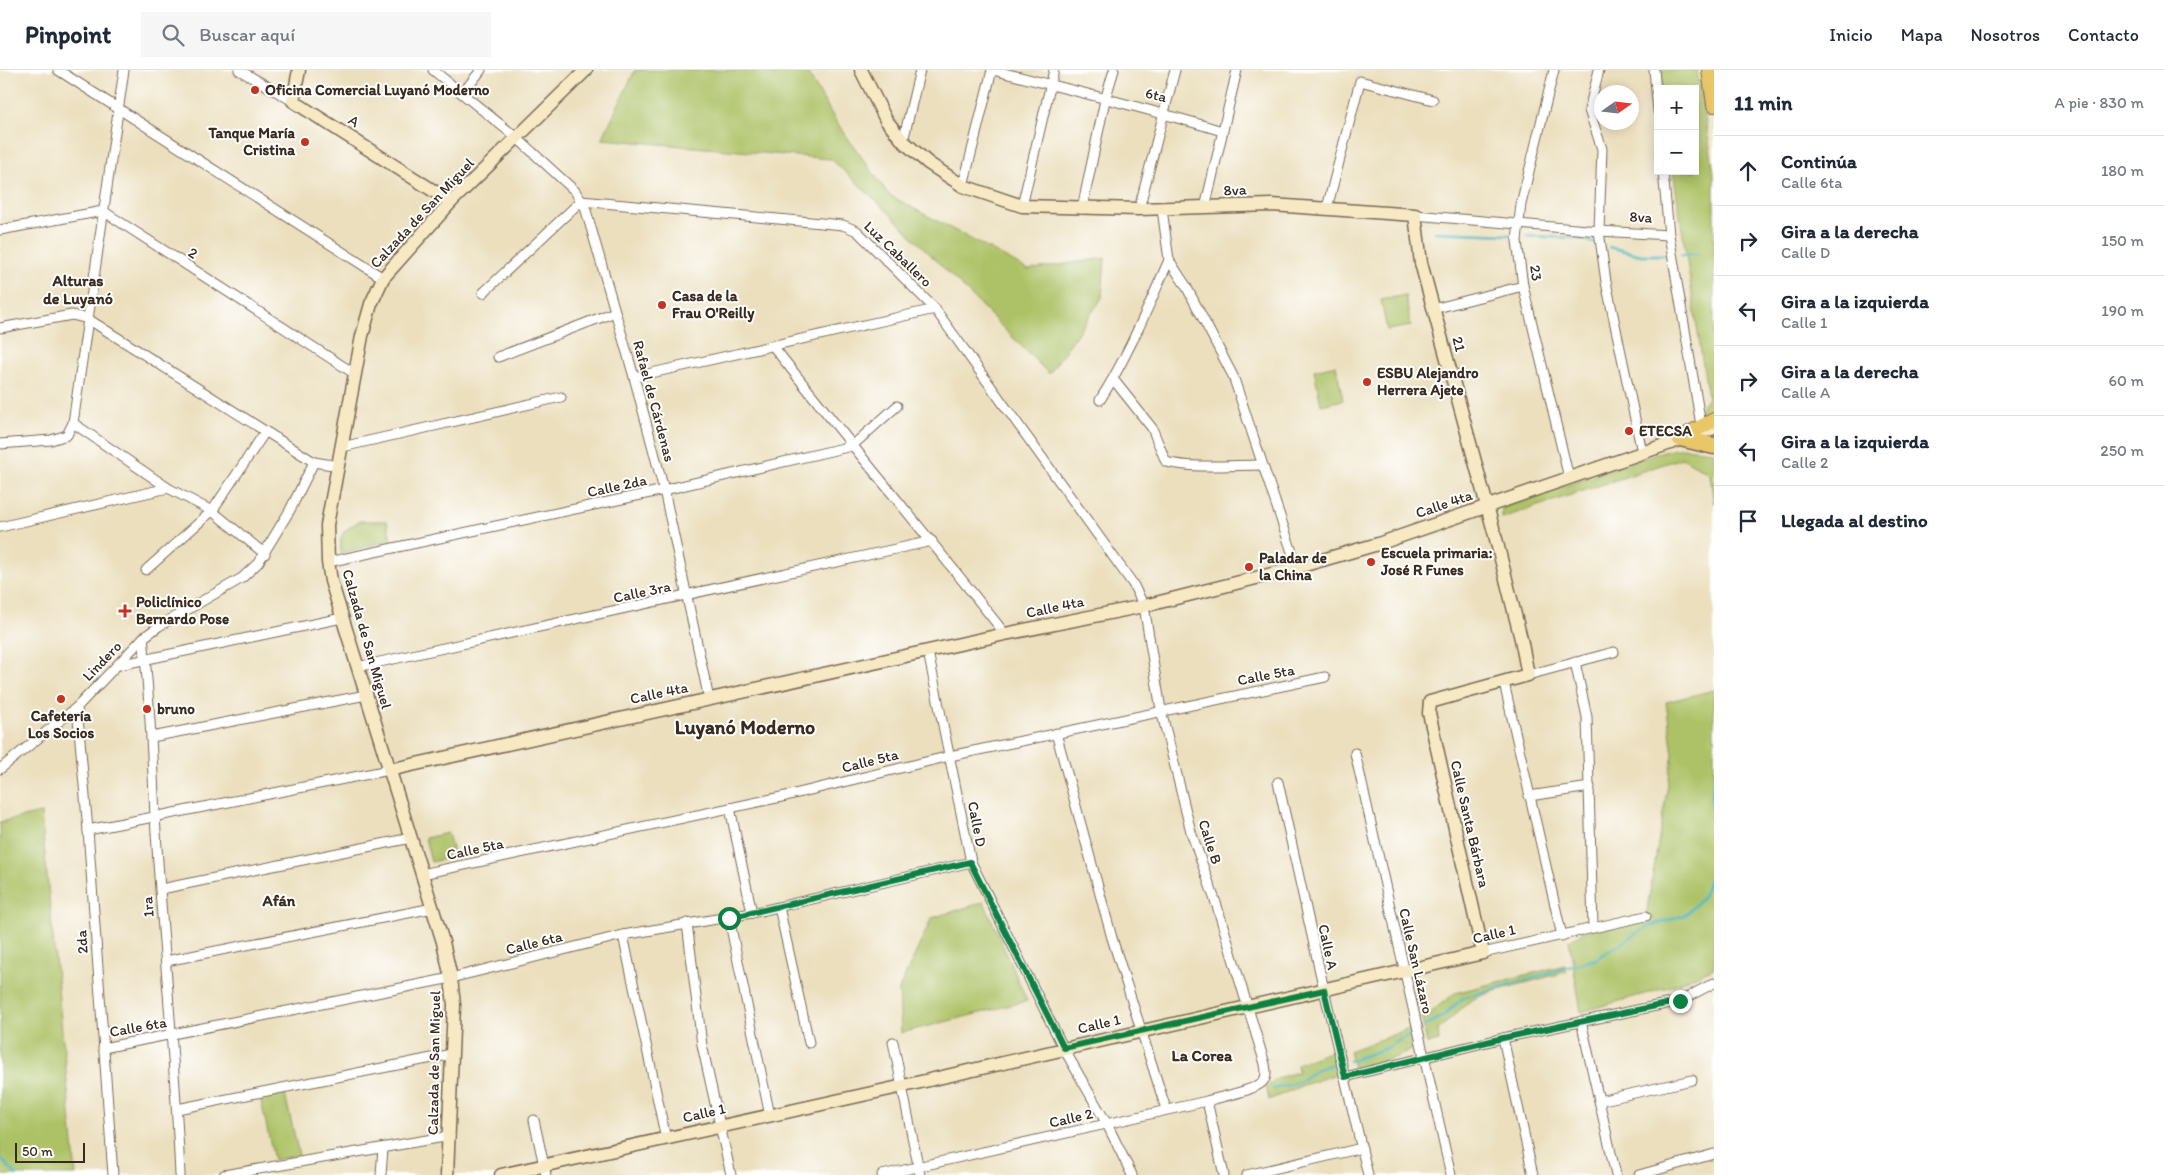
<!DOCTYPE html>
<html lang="es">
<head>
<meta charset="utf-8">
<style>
	:root { --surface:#fff; --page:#f6f6f7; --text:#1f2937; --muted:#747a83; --line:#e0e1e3 }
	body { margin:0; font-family:Itim,sans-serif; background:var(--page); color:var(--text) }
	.controls { position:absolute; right:15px; top:15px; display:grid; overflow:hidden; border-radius:0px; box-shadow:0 2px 12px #0003 }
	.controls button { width:45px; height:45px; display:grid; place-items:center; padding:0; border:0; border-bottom:1px solid var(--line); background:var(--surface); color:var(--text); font:25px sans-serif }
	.compass { position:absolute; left:1594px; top:15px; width:45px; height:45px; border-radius:50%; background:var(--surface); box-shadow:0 2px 12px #0003; rotate:76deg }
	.scale { position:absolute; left:15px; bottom:12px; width:70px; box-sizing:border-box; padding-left:5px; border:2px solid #3b2a1e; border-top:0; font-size:14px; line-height:18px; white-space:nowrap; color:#3b2a1e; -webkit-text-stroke:4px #fff; paint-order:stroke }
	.stop { position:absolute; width:15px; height:15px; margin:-11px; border:4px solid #0b8043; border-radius:50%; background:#fff }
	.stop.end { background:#0b8043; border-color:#fff; box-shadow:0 1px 5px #0008 }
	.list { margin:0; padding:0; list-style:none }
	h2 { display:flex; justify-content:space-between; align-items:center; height:65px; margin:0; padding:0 20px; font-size:21px }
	h2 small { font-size:16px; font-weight:400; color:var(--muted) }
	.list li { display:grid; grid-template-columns:32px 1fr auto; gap:15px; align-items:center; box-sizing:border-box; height:70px; padding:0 20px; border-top:1px solid var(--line) }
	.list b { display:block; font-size:19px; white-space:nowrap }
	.list p { margin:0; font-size:16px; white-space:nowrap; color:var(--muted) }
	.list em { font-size:16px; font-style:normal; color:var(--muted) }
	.icon { flex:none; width:28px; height:28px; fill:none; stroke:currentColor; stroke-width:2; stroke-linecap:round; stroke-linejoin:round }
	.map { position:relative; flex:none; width:1714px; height:1105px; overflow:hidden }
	header { display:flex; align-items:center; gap:30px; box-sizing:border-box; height:70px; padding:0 25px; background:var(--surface); border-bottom:1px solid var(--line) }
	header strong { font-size:24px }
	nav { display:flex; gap:28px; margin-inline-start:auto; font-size:18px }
	.search { width:350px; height:45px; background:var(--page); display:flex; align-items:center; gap:12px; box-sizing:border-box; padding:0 18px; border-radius:0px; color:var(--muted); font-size:19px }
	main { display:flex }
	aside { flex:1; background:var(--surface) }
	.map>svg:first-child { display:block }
</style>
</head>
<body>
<header>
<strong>Pinpoint</strong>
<div class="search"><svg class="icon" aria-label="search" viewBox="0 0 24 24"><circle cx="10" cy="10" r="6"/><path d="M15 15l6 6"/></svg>Buscar aquí</div>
<nav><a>Inicio</a><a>Mapa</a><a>Nosotros</a><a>Contacto</a></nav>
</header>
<main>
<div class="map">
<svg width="1714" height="1105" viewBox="0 0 1714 1105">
	<rect width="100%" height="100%" fill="#fff"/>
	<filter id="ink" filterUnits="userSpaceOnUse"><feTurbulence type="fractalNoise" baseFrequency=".02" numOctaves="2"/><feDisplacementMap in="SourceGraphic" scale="10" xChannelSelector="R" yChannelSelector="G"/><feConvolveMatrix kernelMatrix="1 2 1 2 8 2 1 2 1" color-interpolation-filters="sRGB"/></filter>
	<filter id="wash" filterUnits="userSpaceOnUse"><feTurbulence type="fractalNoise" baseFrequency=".0096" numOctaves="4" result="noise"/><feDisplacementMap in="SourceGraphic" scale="20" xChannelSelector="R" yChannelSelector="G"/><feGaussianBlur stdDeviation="1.12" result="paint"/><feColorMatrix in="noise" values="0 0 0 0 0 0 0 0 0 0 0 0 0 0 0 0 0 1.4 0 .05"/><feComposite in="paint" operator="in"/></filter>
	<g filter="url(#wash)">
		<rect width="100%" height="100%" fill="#ebdfbd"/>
		<g fill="#adc266" stroke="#747642">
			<path d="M635,0H806L837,53L889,125L1028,200L1105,188L1102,228L1049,304L884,138L831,89L602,69Z"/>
			<path d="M1660,0H1697L1714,103V346L1681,365L1708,328L1673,101H1695V19H1662Z"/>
			<path d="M1405,225L1411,256L1387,260L1381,230Z"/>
			<path d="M1336,295L1343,330L1321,335L1314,300Z"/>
			<path d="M1684,378L1714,381V434L1710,404L1682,388L1502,448V438L1660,382Z"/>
			<path d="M359,451H387L391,470L341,483C339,462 343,462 359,451Z"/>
			<path d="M1714,620V898L1669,917L1581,942L1569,870L1593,857L1646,846L1673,684L1666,632Z"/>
			<path d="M41,743L76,1105H0V752Z"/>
			<path d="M448,763L454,787L431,792L425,768Z"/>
			<path d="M984,832L1027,931L901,963L899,919L932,848Z"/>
			<path d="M1565,895L1566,902L1491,922L1471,930L1438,960L1439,971L1427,974L1422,949L1455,923Z"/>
			<path d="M1414,957C1415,962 1417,968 1416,973C1412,988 1367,994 1353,998L1349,981Z"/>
			<path d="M1335,980L1340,1003L1303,1015L1269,1030L1266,1017L1280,1007L1298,1002L1297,994Z"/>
			<path d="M284,1020L299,1085L274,1090L260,1026Z"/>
		</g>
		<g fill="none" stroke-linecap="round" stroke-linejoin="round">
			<g stroke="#45b4bd" stroke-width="2.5">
				<path d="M1435,162L1510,165"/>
				<path d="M1527,166L1576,168L1594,173"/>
				<path d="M1609,177L1641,185H1665"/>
				<path d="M1681,185L1698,184"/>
				<path d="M1425,956L1443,946L1463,928L1596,889L1647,857L1685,845L1703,827L1713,798L1711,729L1714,707"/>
				<path d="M1349,991L1387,978L1411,963"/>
				<path d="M1273,1019L1299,1012L1317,999L1334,994"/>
				<path d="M0,1088L17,1105"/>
			</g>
		</g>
	</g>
	<g filter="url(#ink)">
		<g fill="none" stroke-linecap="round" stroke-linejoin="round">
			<defs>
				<g id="street">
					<path d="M58,0L383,208"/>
					<path d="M239,0L293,31"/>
					<path d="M433,0L517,68L575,121L585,137L634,307L664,420L709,629"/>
					<path d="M993,0C1070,20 1147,38 1222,61"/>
					<path d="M1554,0L1521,134L1517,171L1523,216L1569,408"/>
					<path d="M1599,0L1589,40L1602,79L1599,161L1606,212L1642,382"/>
					<path d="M1654,0L1658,41"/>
					<path d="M463,23L481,0"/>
					<path d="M903,71L920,0"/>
					<path d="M1663,101L1669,165L1702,361"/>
					<path d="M963,116L992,0"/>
					<path d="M1022,136L1054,0"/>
					<path d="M1205,138L1237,0"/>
					<path d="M1327,138L1360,11L1433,30"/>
					<path d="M1082,139L1105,30L1114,0"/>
					<path d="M1139,139L1175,0"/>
					<path d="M1162,139L1169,190L1186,216L1233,306L1297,497"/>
					<path d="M1415,145L1599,161L1669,165"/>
					<path d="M0,160L103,141L355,304"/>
					<path d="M483,223L581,131L843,155L857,161L935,239L1133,514L1144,536L1161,640L1191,762L1217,836L1265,994C1266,1000 1267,1006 1264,1010C1259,1020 1219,1027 1207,1031L882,1105"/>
					<path d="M1433,239L1523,216"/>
					<path d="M0,258L72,245L88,249L314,392L339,396"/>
					<path d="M773,276C849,373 929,467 1005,564"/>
					<path d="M498,287L615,242"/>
					<path d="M634,307L935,239"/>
					<path d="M1113,309L1152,358L1166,392C1194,399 1232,395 1262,395"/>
					<path d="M1100,330C1128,286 1148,237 1169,190"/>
					<path d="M73,353L168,418L212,441L265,484"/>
					<path d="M0,374L51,370L67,365L73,353L124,0"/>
					<path d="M342,377L561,327"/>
					<path d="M0,457L168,418"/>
					<path d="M328,492L664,420L852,376L897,336"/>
					<path d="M146,500L212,441L265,362"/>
					<path d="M143,568C150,627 152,686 155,746C162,866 175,985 180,1105"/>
					<path d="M928,582L971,792L1064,979L1107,1054L1132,1105"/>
					<path d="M1575,592L1587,647L1593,857"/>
					<path d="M119,595L342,548"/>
					<path d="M357,597L932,471"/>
					<path d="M1528,605L1614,582"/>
					<path d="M1504,613L1562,866"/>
					<path d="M77,637L88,760L113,1105"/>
					<path d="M1056,663L1112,868L1166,1039"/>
					<path d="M152,667L366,625"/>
					<path d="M1355,683L1451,1105"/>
					<path d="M0,699L77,637L143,568L159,556L242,508L258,493L290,440L314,392"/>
					<path d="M1278,712L1324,920L1368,1105"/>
					<path d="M1529,726L1590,717"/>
					<path d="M730,738L752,843"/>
					<path d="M88,760L389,700"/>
					<path d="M422,804L786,726L950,686L1325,607"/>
					<path d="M161,819L411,768"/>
					<path d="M779,837L809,973"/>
					<path d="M729,848L770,1046"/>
					<path d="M687,853L702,975L731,1105"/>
					<path d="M623,865L666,1069"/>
					<path d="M1483,883L1646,846"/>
					<path d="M166,891L433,838"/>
					<path d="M1581,951L1616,1105"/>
					<path d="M1503,968L1533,1105"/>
					<path d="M893,972L920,1105"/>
					<path d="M103,978L451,908L623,865L752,843L971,792"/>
					<path d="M1345,1007L1503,968L1680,931L1714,913"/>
					<path d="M1207,1031L1224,1105"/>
					<path d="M1599,1031L1692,1010"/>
					<path d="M177,1039L452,984"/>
					<path d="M534,1050L546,1105"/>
					<path d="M224,1105L450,1066"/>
					<path d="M381,1105L383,1078"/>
					<path d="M1247,1105L1362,1078"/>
					<path d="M1639,1105L1714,1084"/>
				</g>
				<g id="secondary">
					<path d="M299,0L293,31L451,132"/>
					<path d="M389,700L1005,564L1144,536L1284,501L1378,474L1714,358"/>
					<path d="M447,1105L454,935L451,908L443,872L331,511L328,492L327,455L362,266L371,234L383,208L451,132L586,0"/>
					<path d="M501,1105L890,1019L1483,883L1429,643L1430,632L1528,605L1521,569L1496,469L1421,193L1415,145L1272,135L1139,139L1022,136L963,116L928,93L903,71L886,50L861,0"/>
				</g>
				<g id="primary">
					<path d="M1709,0L1714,35"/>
					<path d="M1680,368L1714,350"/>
				</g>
				<path id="highway" d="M1680,368L1714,376"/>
			</defs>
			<use href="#street" stroke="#796956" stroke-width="11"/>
			<use href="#secondary" stroke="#796956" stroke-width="15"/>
			<use href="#primary" stroke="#796956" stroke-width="16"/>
			<use href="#highway" stroke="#796956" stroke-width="19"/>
			<use href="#street" stroke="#fff" stroke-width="9"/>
			<use href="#secondary" stroke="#f6e9c3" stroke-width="12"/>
			<use href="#primary" stroke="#e9c769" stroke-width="14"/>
			<use href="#highway" stroke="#e9c769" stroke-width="16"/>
		</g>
	</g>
	<g fill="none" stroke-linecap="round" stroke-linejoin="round" filter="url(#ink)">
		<path stroke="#0b8043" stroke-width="6" d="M729,848L970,792L1064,978L1324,920L1345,1007L1503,968L1680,931"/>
	</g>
	<g fill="#c8321e" stroke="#fff" stroke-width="2">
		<circle cx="255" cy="20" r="5"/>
		<circle cx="305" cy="72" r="5"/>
		<circle cx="662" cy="235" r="5"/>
		<circle cx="1367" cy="312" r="5"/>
		<circle cx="1629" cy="361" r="5"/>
		<circle cx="1371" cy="492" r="5"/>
		<circle cx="1249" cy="497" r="5"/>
		<path d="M122.5 533.5h5v5h5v5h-5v5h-5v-5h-5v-5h5z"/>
		<circle cx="61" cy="629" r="5"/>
		<circle cx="147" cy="639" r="5"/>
	</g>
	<g text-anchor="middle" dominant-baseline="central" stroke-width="4" stroke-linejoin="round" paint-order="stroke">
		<g font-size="15" font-weight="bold" fill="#3b2a1e" stroke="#fff" text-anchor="start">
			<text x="265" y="20">Oficina Comercial Luyanó Moderno</text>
			<text x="295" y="63" text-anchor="end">Tanque María<tspan x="295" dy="17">Cristina</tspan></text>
			<text x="672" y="226">Casa de la<tspan x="672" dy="17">Frau O'Reilly</tspan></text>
			<text x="1377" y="303">ESBU Alejandro<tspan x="1377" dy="17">Herrera Ajete</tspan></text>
			<text x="1639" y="361">ETECSA</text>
			<text x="1381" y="483">Escuela primaria:<tspan x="1381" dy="17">José R Funes</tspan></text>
			<text x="1259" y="488">Paladar de<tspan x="1259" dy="17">la China</tspan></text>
			<text x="136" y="532">Policlínico<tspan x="136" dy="17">Bernardo Pose</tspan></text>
			<text x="157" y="639">bruno</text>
			<text x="61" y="646" text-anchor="middle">Cafetería<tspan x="61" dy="17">Los Socios</tspan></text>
		</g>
		<g font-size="15" fill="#3b2a1e" stroke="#fff">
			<text transform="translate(1156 25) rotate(13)">6ta</text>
			<text transform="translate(354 51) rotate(33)">A</text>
			<text transform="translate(1235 120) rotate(-3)">8va</text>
			<text transform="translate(422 143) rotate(-47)">Calzada de San Miguel</text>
			<text transform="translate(1641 147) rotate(3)">8va</text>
			<text transform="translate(193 183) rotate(33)">2</text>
			<text transform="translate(898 184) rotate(44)">Luz Caballero</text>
			<text transform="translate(1536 203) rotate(82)">23</text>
			<text transform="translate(1459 274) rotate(76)">21</text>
			<text transform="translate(654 331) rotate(75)">Rafael de Cárdenas</text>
			<text transform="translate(617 416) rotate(-12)">Calle 2da</text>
			<text transform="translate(1444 434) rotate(-19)">Calle 4ta</text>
			<text transform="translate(642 522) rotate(-12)">Calle 3ra</text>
			<text transform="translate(1055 537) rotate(-12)">Calle 4ta</text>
			<text transform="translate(367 569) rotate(74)">Calzada de San Miguel</text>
			<text transform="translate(102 591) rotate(-46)">Lindero</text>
			<text transform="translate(1266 605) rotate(-11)">Calle 5ta</text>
			<text transform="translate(659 623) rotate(-12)">Calle 4ta</text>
			<text transform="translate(870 691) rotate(-14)">Calle 5ta</text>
			<text transform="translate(977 754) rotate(79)">Calle D</text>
			<text transform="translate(1470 754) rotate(77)">Calle Santa Bárbara</text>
			<text transform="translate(1210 772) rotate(72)">Calle B</text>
			<text transform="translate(475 779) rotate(-12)">Calle 5ta</text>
			<text transform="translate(148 837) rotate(-94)">1ra</text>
			<text transform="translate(1494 864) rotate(-13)">Calle 1</text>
			<text transform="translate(82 872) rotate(-94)">2da</text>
			<text transform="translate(534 873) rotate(-14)">Calle 6ta</text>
			<text transform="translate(1328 877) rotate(78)">Calle A</text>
			<text transform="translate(1416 891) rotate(77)">Calle San Lázaro</text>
			<text transform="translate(1099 954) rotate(-13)">Calle 1</text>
			<text transform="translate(138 957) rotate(-10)">Calle 6ta</text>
			<text transform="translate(434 993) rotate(-89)">Calzada de San Miguel</text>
			<text transform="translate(704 1043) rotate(-13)">Calle 1</text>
			<text transform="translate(1071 1048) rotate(-13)">Calle 2</text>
		</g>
		<g font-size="16" font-weight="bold" fill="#3b2a1e" stroke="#fff">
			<text x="78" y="210">Alturas<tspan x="78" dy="18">de Luyanó</tspan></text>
			<text x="279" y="830">Afán</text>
			<text x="1202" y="985">La Corea</text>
		</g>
		<g font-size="20" font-weight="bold" fill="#3b2a1e" stroke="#fff">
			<text x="745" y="657">Luyanó Moderno</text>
		</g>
	</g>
</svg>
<div class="controls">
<button>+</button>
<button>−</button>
</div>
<svg class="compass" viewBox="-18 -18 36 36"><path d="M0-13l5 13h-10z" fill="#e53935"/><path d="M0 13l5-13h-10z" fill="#747a83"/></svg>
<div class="scale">50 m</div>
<div class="stop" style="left:729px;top:848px"></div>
<div class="stop end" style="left:1680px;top:931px"></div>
</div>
<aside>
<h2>11 min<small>A pie · 830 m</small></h2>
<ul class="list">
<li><svg class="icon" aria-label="ahead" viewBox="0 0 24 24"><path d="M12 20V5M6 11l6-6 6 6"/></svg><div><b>Continúa</b><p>Calle 6ta</p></div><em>180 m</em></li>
<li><svg class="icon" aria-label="right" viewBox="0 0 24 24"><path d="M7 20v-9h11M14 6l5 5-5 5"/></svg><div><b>Gira a la derecha</b><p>Calle D</p></div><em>150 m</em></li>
<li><svg class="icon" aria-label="left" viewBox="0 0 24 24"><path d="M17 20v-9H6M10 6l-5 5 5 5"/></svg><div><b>Gira a la izquierda</b><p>Calle 1</p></div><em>190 m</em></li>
<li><svg class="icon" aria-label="right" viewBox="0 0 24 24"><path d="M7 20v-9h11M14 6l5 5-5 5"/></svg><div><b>Gira a la derecha</b><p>Calle A</p></div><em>60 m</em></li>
<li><svg class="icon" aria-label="left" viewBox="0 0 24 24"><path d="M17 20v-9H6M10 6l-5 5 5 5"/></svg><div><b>Gira a la izquierda</b><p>Calle 2</p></div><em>250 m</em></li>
<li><svg class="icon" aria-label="arrive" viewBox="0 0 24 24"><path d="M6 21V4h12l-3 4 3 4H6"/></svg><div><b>Llegada al destino</b></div></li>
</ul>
</aside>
</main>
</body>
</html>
